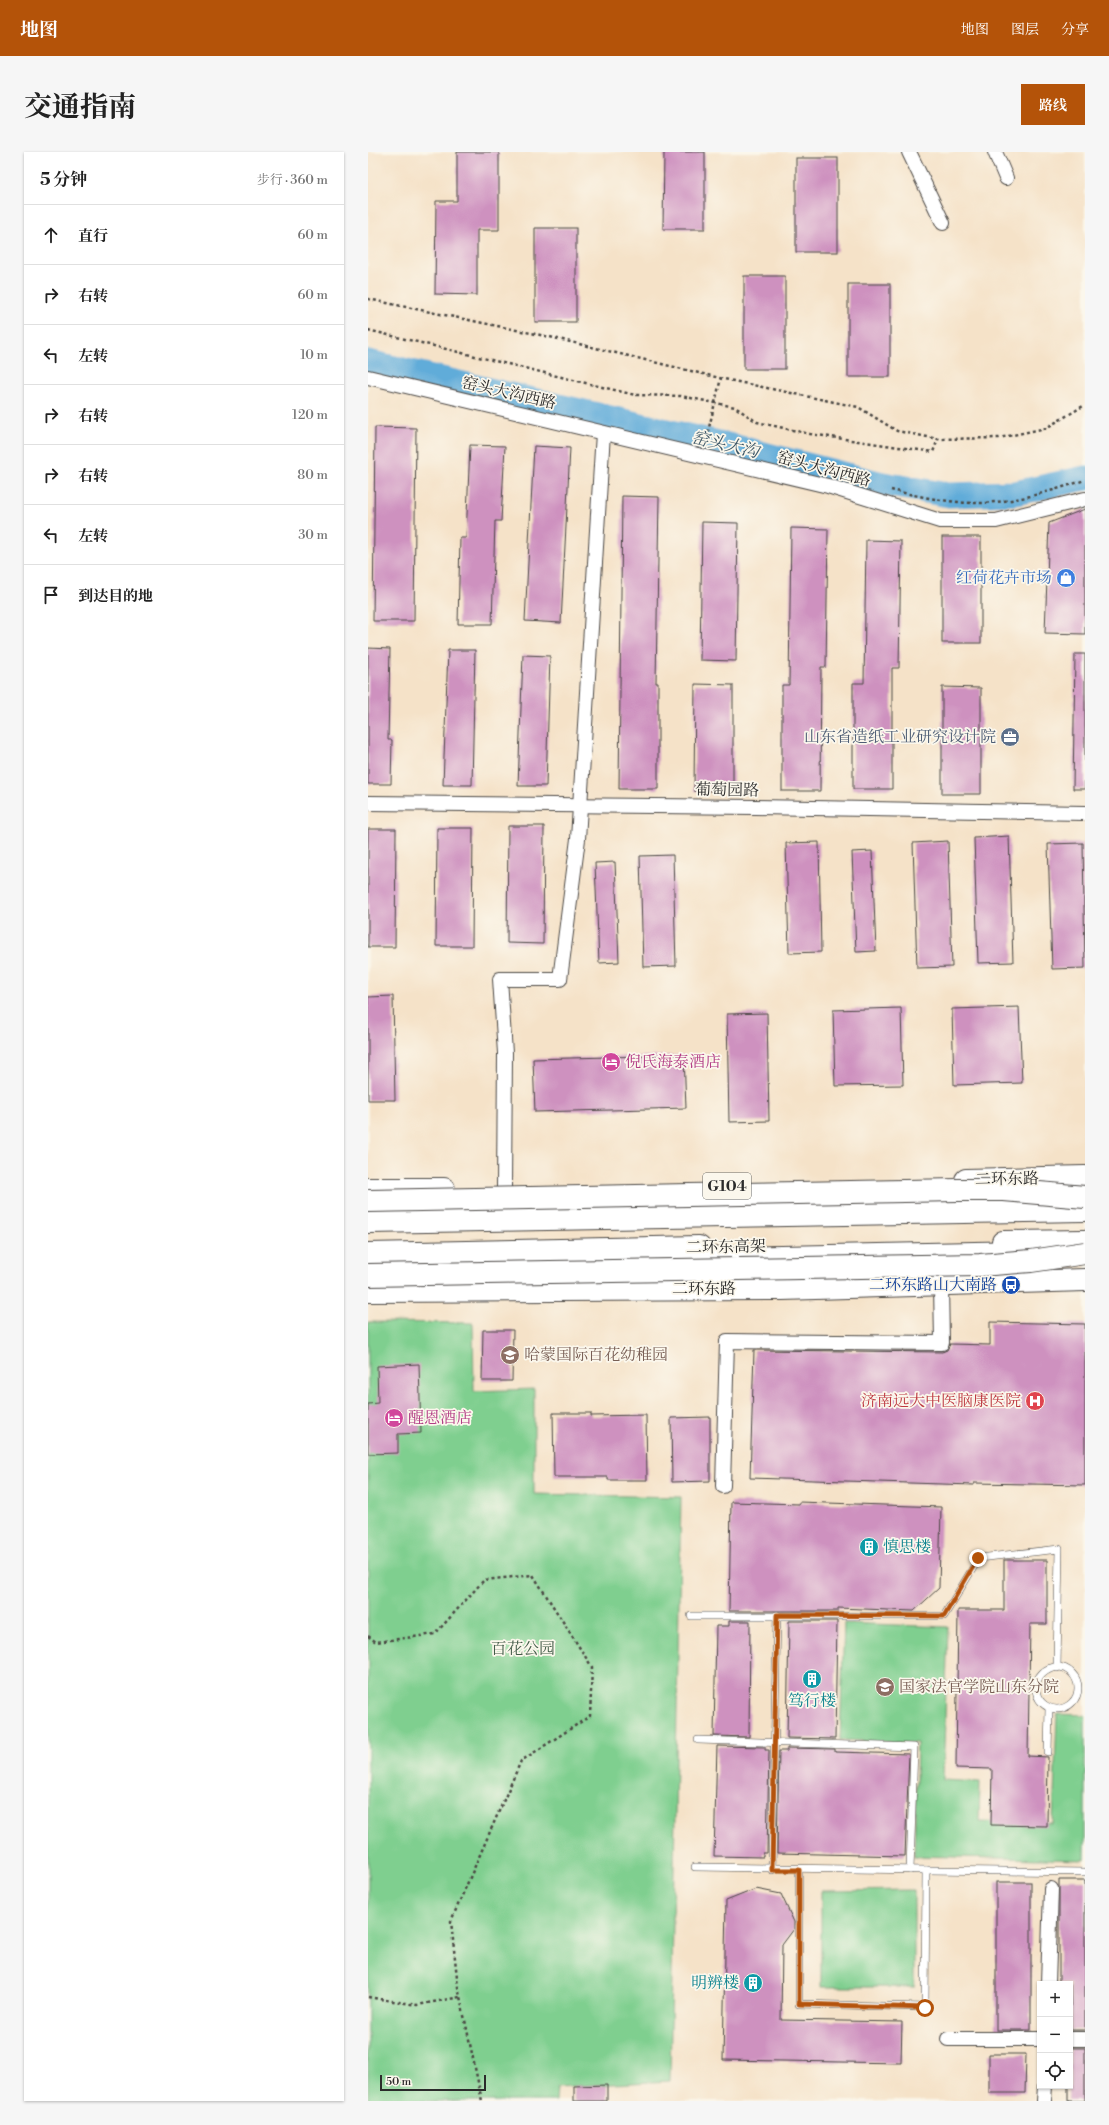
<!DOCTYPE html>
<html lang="zh">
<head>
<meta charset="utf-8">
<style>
	:root { --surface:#fff; --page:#f6f6f6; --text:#222; --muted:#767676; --line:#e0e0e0; --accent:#b45309 }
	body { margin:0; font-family:"Libre Bodoni","Noto Serif SC",serif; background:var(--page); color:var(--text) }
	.controls { position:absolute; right:12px; bottom:12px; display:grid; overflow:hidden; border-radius:0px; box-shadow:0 1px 3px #0004 }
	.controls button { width:36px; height:36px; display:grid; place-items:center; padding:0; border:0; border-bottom:1px solid var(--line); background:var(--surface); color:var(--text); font:20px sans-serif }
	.scale { position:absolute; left:12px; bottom:10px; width:106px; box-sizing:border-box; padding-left:4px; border:2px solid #2b2b2b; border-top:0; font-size:11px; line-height:14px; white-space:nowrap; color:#2b2b2b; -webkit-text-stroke:3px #fbf7ec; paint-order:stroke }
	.stop { position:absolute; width:12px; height:12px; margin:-9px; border:3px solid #b45309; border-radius:50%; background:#fff }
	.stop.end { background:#b45309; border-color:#fff; box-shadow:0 1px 4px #0008 }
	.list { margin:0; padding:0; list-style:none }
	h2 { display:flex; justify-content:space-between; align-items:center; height:52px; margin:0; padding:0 16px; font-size:17px }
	h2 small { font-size:13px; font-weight:400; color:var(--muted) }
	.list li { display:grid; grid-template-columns:26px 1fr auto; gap:12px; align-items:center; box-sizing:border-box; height:60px; padding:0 16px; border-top:1px solid var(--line) }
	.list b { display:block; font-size:15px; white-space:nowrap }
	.list em { font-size:13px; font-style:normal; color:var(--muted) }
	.icon { flex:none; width:22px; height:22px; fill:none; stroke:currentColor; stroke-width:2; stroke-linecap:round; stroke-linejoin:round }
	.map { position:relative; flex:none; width:717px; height:1949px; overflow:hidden; border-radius:0px }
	header { display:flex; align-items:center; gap:24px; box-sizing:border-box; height:56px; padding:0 20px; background:var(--accent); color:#fff }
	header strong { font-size:19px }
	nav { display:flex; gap:22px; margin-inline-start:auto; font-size:14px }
	.intro { display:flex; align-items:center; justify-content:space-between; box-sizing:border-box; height:96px; padding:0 24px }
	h1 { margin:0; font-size:28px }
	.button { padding:10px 18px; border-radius:0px; background:var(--accent); color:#fff; font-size:14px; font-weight:700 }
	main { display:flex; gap:24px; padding:0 24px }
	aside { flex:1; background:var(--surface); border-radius:0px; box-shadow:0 1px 3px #0004 }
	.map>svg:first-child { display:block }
</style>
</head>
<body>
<header>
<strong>地图</strong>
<nav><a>地图</a><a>图层</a><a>分享</a></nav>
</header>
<div class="intro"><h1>交通指南</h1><a class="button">路线</a></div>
<main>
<aside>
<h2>5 分钟<small>步行 · 360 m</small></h2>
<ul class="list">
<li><svg class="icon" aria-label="ahead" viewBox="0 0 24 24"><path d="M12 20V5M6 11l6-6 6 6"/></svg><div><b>直行</b></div><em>60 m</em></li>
<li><svg class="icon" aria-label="right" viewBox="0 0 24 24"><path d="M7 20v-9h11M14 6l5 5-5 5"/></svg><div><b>右转</b></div><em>60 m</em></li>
<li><svg class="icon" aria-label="left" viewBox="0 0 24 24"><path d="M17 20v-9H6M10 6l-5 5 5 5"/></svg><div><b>左转</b></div><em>10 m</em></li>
<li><svg class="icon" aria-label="right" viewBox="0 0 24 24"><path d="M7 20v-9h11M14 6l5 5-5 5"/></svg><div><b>右转</b></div><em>120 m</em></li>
<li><svg class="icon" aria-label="right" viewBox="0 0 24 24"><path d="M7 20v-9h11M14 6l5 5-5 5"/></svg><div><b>右转</b></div><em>80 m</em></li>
<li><svg class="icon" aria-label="left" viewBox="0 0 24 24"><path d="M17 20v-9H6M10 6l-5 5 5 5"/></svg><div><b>左转</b></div><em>30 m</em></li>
<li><svg class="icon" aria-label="arrive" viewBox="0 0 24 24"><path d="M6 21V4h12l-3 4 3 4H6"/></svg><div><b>到达目的地</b></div></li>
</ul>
</aside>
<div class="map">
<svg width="717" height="1949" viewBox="0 0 717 1949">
	<rect width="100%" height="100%" fill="#fbf7ec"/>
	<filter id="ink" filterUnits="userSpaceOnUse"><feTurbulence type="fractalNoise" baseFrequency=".025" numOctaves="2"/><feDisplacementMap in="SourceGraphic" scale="8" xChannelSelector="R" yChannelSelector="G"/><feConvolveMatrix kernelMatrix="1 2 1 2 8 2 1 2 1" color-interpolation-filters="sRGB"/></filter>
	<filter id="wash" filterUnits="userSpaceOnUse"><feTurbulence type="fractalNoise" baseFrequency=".012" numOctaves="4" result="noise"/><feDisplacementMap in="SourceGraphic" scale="16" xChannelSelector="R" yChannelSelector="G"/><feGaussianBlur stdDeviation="0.9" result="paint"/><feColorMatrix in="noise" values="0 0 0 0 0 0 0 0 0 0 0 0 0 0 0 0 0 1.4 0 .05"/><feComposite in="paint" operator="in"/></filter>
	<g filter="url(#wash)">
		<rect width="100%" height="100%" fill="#f5e2c8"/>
		<g fill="#7fcf8f" stroke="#557d5d">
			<path d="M0,1170L105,1171L106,1239L166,1237V1342L313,1345L302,1929L189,1935L188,1949H0Z"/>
			<path d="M476,1471L580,1475L575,1628L612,1630L611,1669L685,1671L689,1562L717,1563V1708L546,1704L549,1591L472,1588Z"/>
			<path d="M546,1738V1835H453V1739Z"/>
		</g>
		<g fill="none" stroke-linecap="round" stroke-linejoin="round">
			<path stroke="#60acd9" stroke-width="25" d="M0,210L368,295L515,332L581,343L647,341L717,326"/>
		</g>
		<g id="blocks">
			<g fill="#ce91bf">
				<path d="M89,0H131V78H109V143L67,142L68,49H89Z"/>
				<path d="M296,0H337V77H295Z"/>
				<rect x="428" y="6" width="42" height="94"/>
				<rect x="167" y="76" width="41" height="94"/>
				<rect x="376" y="124" width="41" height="93"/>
				<rect x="480" y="132" width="42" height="93"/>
				<path d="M7,275L48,276L46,469H5Z"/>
				<path d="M102,293L137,294L133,369H127L124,472H90L92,386H98Z"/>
				<path d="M166,294L202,296L193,471L157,469Z"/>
				<path d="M254,344L291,345L288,531H290V637H251Z"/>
				<path d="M717,357V482L677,481L681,371Z"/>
				<path d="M334,370L370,371L368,509L332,508Z"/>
				<path d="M423,376L460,377L458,515H453L452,639H414V533H421Z"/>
				<rect x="574" y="385" width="39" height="106"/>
				<path d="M498,388L533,389L531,516H524V637H485V531H496Z"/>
				<path d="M0,496L22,497L20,588H24L23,632H0Z"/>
				<path d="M80,498H107L104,633H75Z"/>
				<path d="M707,502H717V637H705Z"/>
				<path d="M155,503L182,504L178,634H150Z"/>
				<path d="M327,532L365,533V639H326Z"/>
				<path d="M574,535L613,536V642H574Z"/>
				<path d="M140,674H176L175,792L139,791Z"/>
				<path d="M69,676H105L104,794H68Z"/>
				<path d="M0,677H28L27,795H0Z"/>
				<path d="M641,684L645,810L610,811L606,686Z"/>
				<path d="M580,689L584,815L549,816L545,691Z"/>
				<path d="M451,690L453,800L421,801L418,691Z"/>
				<path d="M715,691L717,816L684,817L680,692Z"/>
				<path d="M504,699L508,799L488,800L484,700Z"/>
				<path d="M305,703L308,814L275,815L272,704Z"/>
				<path d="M247,710L251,810L231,811L227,711Z"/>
				<path d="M25,844L27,948H0V845Z"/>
				<path d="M651,855L654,931L586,933L584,857Z"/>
				<path d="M533,856L535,933L467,934L465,858Z"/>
				<path d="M399,861L401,969L361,970L359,862Z"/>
				<path d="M316,903L318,956L167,960L165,907Z"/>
				<path d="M622,1170L717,1172V1333L606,1331V1333L382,1326L386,1198L574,1200L579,1198L582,1192L622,1193Z"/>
				<path d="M115,1178H145L144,1229H114Z"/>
				<path d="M51,1212L53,1281L30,1282V1301L0,1302V1252L10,1251L9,1214Z"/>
				<path d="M185,1261H223V1264L278,1263L279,1328H240V1325H186Z"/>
				<path d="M342,1265V1329L304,1330L303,1266Z"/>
				<path d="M363,1350L431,1352V1350L573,1355L571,1436L546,1459L470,1456V1459H361Z"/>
				<path d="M636,1408H679V1472H662L660,1604L680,1605L679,1674L623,1673L624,1617L588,1616L590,1458H636Z"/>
				<path d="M361,1469H382L381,1585L346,1584L348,1474H361Z"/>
				<path d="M421,1469H469L467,1587L419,1586Z"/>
				<path d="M349,1594L397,1595V1598H401L399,1701H395V1705L346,1704Z"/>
				<path d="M419,1596L467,1597V1600L541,1602L537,1704L409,1701L411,1599H419Z"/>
				<path d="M691,1728H717V1878H703L702,1832H691Z"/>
				<rect x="628" y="1730" width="35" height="148"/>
				<path d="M388,1737L413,1742L426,1770V1777L414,1793L413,1868L534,1870L533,1911L355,1908L358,1749Z"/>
				<path d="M702,1896H717V1949H700V1934H702Z"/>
				<path d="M621,1902H658L657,1941H621Z"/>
				<path d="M239,1933V1949H206V1934Z"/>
			</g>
		</g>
	</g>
	<g filter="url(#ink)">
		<use href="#blocks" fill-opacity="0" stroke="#494643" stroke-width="1"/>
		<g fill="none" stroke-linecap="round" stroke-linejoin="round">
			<defs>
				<g id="lane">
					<path d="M323,1464H576L611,1406L691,1397L689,1516"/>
					<circle cx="689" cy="1536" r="21"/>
					<path d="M330,1588L546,1595L542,1718"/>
					<path d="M680,1600L681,1556"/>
					<path d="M327,1715L717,1720"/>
					<path d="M404,1718L409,1463"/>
					<path d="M431,1718V1852L557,1855L558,1718"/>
				</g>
				<g id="street">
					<path d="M541,0L575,71"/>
					<path d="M627,0L638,26"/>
					<path d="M0,225L460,334L572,369H628L717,347"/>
					<path d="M0,651L387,655L717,661"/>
					<path d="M136,1037L137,901L132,827H192L210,687L235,281"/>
					<path d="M355,1334L359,1189L574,1191L573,1132"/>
					<path d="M680,1832L683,1737"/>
					<path d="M580,1887H672"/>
					<path d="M702,1887H717"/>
					<path d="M676,1949L677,1934"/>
				</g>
				<g id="highway">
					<path d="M598,1028L717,1025"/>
					<path d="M0,1037H76"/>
					<path d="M0,1070L717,1058"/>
					<path d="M635,1090L717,1089"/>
					<path d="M0,1102L331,1095"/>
					<path d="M311,1107L655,1100"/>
					<path d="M0,1139L414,1137L717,1128"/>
				</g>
			</defs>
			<use href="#lane" stroke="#494643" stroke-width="8"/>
			<use href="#street" stroke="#494643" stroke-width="16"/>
			<use href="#highway" stroke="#494643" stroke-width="24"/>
			<g stroke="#494643" stroke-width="2.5" stroke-dasharray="3 3" stroke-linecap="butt">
				<path d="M0,147L182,185L356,227L490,255L529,279L570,287L631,286L678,276L717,253"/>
				<path d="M0,178L267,243L313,244L367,255L389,270L442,282L565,300L570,287"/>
				<path d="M337,292L353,226"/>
				<path d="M523,338C545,343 568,348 590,350C632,355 678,341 717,328"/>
				<path d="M0,1484L8,1490L67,1482L116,1428L165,1423L224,1515L222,1564L153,1609L83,1769L90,1835L114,1949"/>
				<path d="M0,1845L49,1853L92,1845"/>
			</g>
			<use href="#lane" stroke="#fff" stroke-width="7"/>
			<use href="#street" stroke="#fff" stroke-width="14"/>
			<use href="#highway" stroke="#fff" stroke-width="22"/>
			<defs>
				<g id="highway-bridge">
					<path d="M0,1049L590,1038H636L717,1045"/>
					<path d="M0,1123L612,1113L663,1109L717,1101"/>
				</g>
			</defs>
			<use href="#highway-bridge" stroke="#494643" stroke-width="24" stroke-linecap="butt"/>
			<use href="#highway-bridge" stroke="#fff" stroke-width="22"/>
		</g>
	</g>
	<g fill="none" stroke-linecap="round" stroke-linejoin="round" filter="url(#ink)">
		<path stroke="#b45309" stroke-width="5" d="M557,1856L431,1852V1718H404L409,1463L576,1464L610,1406"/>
	</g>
	<defs>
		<symbol id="shop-disc" viewBox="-11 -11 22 22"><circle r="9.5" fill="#3f7fe0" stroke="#fbf7ec"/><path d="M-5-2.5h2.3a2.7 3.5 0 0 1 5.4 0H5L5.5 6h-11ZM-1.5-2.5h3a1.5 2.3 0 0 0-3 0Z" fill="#fff"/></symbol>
		<symbol id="office-disc" viewBox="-11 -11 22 22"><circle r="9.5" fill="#5c6f8a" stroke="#fbf7ec"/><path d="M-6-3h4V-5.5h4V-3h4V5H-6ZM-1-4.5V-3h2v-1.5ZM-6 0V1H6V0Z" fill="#fff"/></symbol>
		<symbol id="hotel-disc" viewBox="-11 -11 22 22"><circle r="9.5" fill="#d1479c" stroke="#fbf7ec"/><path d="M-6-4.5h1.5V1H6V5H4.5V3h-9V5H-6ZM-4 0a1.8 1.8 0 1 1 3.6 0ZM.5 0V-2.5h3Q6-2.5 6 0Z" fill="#fff"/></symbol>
		<symbol id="bus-disc" viewBox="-11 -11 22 22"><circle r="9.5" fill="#1a4fb4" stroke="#fbf7ec"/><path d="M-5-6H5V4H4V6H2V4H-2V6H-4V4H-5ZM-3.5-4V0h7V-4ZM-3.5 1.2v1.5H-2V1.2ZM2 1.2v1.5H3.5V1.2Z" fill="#fff"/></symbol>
		<symbol id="school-disc" viewBox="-11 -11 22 22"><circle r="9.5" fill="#8d6e63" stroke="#fbf7ec"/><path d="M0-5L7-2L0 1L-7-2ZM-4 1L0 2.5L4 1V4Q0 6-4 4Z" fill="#fff"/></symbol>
		<symbol id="hospital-disc" viewBox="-11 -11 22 22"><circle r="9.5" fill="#e0444e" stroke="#fbf7ec"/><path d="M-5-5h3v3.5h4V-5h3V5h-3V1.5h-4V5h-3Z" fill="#fff"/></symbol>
		<symbol id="building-disc" viewBox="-11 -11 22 22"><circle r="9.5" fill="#0f9aa8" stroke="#fbf7ec"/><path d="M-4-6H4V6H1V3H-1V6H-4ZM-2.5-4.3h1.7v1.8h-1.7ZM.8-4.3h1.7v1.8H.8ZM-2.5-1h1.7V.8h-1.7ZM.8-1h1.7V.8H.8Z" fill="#fff"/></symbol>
		<symbol id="university-disc" viewBox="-11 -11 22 22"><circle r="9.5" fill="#8d6e63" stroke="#fbf7ec"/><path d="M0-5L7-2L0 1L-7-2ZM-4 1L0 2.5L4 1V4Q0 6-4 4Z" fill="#fff"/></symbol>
	</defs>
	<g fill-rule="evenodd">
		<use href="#shop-disc" x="687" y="415" width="22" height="22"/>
		<use href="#office-disc" x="631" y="574" width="22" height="22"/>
		<use href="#hotel-disc" x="232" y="899" width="22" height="22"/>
		<use href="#bus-disc" x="632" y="1122" width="22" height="22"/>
		<use href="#school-disc" x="131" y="1192" width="22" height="22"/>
		<use href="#hospital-disc" x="656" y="1238" width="22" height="22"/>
		<use href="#hotel-disc" x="15" y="1255" width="22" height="22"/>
		<use href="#building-disc" x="490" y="1384" width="22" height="22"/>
		<use href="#building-disc" x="433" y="1516" width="22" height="22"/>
		<use href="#university-disc" x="506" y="1524" width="22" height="22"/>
		<use href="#building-disc" x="374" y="1820" width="22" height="22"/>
	</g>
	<g text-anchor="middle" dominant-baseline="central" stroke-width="3.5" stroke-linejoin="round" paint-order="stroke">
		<rect fill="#fbf7ec" stroke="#696865" stroke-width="1" x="335" y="1021" width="48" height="26" rx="3"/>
		<g font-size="15" font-weight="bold" fill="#2b2b2b">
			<text x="359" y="1034">G104</text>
		</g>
		<g font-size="16" fill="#2b2b2b" stroke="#fbf7ec">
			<text transform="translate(141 241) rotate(13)">窑头大沟西路</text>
			<text transform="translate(456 317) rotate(15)">窑头大沟西路</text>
			<text transform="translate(359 638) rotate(1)">葡萄园路</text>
			<text transform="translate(639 1027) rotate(-1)">二环东路</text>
			<text transform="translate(358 1095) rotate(-1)">二环东高架</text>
			<text x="336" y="1137">二环东路</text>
		</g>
		<g font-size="16" fill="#366cbe" stroke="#fbf7ec" text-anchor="end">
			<text x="684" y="426">红荷花卉市场</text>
		</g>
		<g font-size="16" fill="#4e5e75" stroke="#fbf7ec" text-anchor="end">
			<text x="628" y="585">山东省造纸工业研究设计院</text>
		</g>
		<g font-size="16" fill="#b23c85" stroke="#fbf7ec" text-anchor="start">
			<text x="257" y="910">倪氏海泰酒店</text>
			<text x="40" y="1266">醒恩酒店</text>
		</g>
		<g font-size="16" fill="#164399" stroke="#fbf7ec" text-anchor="end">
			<text x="629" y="1133">二环东路山大南路</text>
		</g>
		<g font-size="16" fill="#785e54" stroke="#fbf7ec" text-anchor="start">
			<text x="156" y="1203">哈蒙国际百花幼稚园</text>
			<text x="531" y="1535">国家法官学院山东分院</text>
		</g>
		<g font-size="16" fill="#be3a42" stroke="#fbf7ec" text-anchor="end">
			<text x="653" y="1249">济南远大中医脑康医院</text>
		</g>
		<g font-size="16" fill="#0d838f" stroke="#fbf7ec" text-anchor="start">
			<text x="515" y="1395">慎思楼</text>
			<text x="444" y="1549" text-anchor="middle">笃行楼</text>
			<text x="371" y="1831" text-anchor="end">明辨楼</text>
		</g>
		<g font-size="16" fill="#445c49" stroke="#fbf7ec">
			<text x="155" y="1497">百花公园</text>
		</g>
		<g font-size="17" font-style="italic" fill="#3e5868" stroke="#fbf7ec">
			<text transform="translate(357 293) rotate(13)">窑头大沟</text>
		</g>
	</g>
</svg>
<div class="controls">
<button>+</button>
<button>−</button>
<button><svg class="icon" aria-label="locate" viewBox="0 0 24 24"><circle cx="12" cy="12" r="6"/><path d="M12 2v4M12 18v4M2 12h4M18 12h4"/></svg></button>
</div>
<div class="scale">50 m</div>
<div class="stop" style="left:557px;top:1856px"></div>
<div class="stop end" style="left:610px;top:1406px"></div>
</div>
</main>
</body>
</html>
